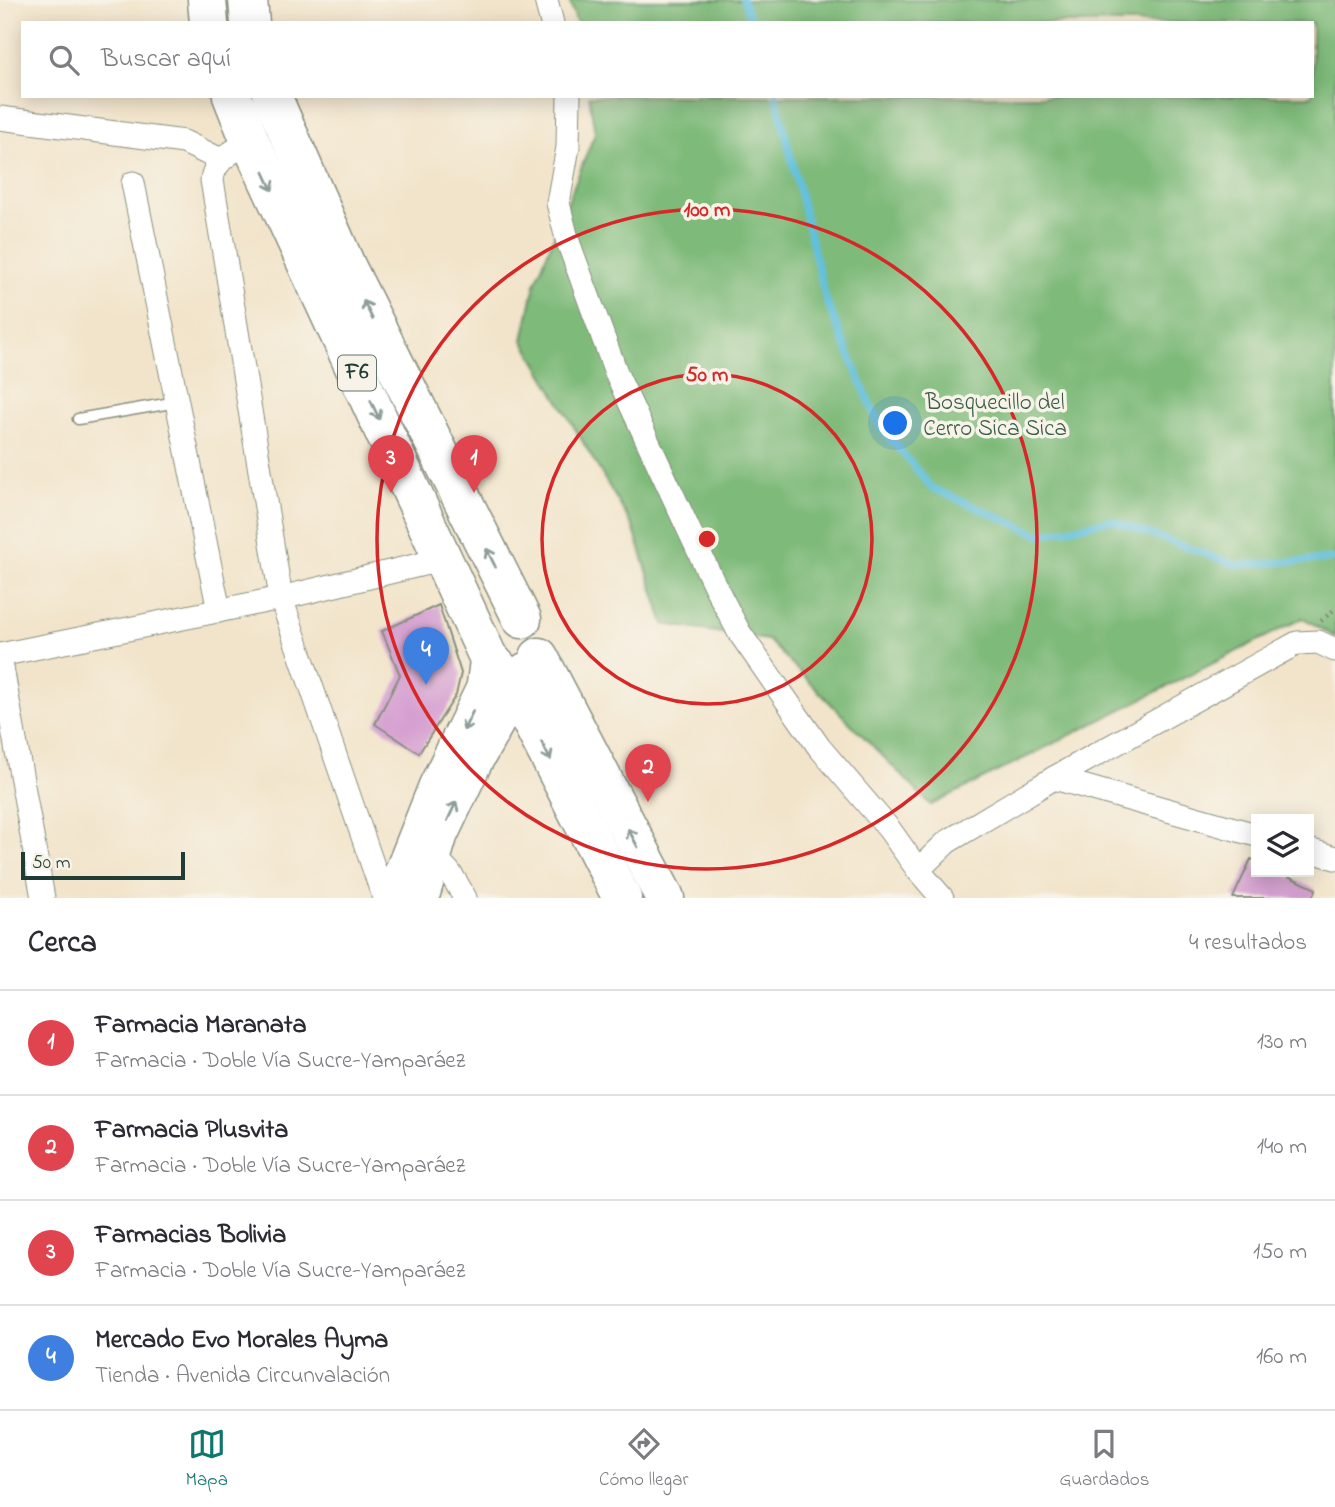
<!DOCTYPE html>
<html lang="es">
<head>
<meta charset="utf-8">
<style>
	:root { --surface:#fff; --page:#f2f2f3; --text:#2b2b33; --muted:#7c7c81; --line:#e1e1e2; --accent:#0f766e }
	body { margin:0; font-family:"Indie Flower",sans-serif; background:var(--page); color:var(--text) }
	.controls { position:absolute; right:21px; bottom:21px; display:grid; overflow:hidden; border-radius:0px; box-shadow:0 4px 18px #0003 }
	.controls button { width:63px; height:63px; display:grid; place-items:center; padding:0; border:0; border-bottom:2px solid var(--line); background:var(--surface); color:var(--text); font:35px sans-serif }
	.scale { position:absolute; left:21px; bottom:18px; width:164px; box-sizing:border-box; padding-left:7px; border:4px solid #1f3d34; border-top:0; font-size:19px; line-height:24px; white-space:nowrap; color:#1f3d34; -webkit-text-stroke:5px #f7f3e8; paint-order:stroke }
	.you { position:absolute; left:896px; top:424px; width:24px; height:24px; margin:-18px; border:5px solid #fff; border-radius:50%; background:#1a73e8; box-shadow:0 0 0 10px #1a73e833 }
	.badge { display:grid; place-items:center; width:46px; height:46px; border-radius:50%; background:var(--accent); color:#fff; font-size:23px; font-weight:700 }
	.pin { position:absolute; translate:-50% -58px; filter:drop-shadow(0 2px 4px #0008) }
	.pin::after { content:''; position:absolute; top:37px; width:24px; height:21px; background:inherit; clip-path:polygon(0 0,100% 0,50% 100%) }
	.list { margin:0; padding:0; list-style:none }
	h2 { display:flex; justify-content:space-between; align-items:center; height:91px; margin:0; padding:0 28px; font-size:30px }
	h2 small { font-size:23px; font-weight:400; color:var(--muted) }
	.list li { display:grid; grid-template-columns:46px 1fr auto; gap:21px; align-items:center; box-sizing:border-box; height:105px; padding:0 28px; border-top:2px solid var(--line) }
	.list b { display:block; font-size:26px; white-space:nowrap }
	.list p { margin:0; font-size:23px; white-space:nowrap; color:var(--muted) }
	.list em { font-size:23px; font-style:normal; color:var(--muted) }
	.icon { flex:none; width:38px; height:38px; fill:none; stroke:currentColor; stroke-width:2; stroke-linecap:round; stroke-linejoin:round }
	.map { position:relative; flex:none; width:1335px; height:898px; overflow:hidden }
	.search { position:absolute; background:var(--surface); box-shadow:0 4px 18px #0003; left:21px; right:21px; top:21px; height:77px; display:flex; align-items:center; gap:18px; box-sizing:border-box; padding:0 24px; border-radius:0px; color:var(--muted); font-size:26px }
	.sheet { height:511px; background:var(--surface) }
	nav { display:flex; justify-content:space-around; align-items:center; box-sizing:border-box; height:98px; border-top:2px solid var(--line); background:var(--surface); font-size:19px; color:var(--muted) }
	nav a { display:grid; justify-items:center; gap:4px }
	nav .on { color:var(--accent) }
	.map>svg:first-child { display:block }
</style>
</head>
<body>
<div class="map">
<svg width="1335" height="898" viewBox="0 0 1335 898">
	<rect width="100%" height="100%" fill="#f7f3e8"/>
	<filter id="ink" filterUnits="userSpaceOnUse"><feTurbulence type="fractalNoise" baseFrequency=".0143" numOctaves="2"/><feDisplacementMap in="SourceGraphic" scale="14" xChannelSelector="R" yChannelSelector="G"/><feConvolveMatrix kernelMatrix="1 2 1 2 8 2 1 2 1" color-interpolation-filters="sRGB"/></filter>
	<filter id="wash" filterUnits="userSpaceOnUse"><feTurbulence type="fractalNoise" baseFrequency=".00686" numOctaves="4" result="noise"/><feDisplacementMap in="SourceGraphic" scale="28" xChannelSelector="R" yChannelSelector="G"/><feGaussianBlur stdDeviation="1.57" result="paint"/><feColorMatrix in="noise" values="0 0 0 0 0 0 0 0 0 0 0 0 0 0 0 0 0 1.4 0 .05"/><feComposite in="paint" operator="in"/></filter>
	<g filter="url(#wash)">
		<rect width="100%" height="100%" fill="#f2e4ca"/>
		<path fill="#7eba79" stroke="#4e7c56" stroke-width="2" d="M569,0H1335V637L1303,618L931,805L768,640L664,624L633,527L523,340L535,284L595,133L589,96H1312V23H577Z"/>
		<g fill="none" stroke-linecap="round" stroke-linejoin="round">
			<g stroke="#60c0de" stroke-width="7">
				<path d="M743,0L752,23"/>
				<path d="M776,96L826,300L879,425L932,488L1040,535L1111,520L1236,565L1335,559"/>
			</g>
		</g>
		<g id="blocks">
			<g fill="#d49cd0">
				<path d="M439,605L461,673L456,695L419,753L375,724L400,675L382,631Z"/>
				<path d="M1251,859L1256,861V872H1279L1316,889L1312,898H1233Z"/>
			</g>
		</g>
	</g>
	<g filter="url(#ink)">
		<use href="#blocks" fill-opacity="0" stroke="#88907f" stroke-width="2"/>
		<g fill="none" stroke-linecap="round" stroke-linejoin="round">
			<defs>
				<path id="lane" d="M78,419L177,402"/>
				<g id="street">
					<path d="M546,0L552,23"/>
					<path d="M569,96L568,147L558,203L567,239L617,375L714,584L739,632L819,747L889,829L918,870L942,898"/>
					<path d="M0,118L184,142L221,160"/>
					<path d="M250,141C234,151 214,159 212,180L281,598L384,898"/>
					<path d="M133,183L219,611"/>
					<path d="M0,655L281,598L444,559"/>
					<path d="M0,656L43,898"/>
					<path d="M1054,778L1256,835"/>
					<path d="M1309,850L1335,858"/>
					<path d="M424,854C448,864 453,877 465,898"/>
					<path d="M918,870L947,842L1054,778L1297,643L1318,642L1335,650"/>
				</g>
				<g id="primary">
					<path d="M392,898L436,787L484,688L488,657"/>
					<path d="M421,898L440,835L474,763L526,670"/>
				</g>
				<g id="highway">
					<path d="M207,0L209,23"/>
					<path d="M248,0L250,23"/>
					<path d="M232,96L250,141L488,657L500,670L519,698L622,898"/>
					<path d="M272,96L347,268L522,619"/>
					<path d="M539,657L665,898"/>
				</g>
			</defs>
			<use href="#lane" stroke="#88907f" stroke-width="13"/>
			<use href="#street" stroke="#88907f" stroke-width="25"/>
			<use href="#primary" stroke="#88907f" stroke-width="38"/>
			<use href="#highway" stroke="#88907f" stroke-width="41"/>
			<path stroke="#88907f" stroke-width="4.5" stroke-dasharray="2 5" stroke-linecap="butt" d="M1321,621L1335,609"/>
			<use href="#lane" stroke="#fff" stroke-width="10"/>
			<use href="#street" stroke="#fff" stroke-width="23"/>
			<use href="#primary" stroke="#fff" stroke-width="35"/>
			<use href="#highway" stroke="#fff" stroke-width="38"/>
		</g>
		<defs><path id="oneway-shaft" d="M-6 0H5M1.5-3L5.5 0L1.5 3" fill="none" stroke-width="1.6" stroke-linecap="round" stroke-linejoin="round" transform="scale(1.75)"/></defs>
		<g stroke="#8f9e9a">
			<use href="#oneway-shaft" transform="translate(268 181) rotate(65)"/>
			<use href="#oneway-shaft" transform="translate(368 310) rotate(-116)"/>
			<use href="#oneway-shaft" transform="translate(375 410) rotate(65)"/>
			<use href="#oneway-shaft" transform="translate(491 558) rotate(-116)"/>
			<use href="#oneway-shaft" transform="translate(468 721) rotate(116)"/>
			<use href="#oneway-shaft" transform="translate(546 751) rotate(63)"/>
			<use href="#oneway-shaft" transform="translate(452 811) rotate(-65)"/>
			<use href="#oneway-shaft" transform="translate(633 838) rotate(-118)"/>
		</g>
	</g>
	<g fill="none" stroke="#d62828" stroke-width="3.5">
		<circle cx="707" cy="539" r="165"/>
		<circle cx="707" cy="539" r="330"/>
	</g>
	<g text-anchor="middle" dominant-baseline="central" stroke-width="7" stroke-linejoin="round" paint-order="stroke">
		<rect fill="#f7f3e8" stroke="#60746a" stroke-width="2" x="338" y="355.5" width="38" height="35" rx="5"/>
		<g font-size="21" font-weight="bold" fill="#1f3d34">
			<text x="357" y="373">F6</text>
		</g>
		<g font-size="23" fill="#385c46" stroke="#f7f3e8">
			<text x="995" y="403">Bosquecillo del<tspan x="995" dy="26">Cerro Sica Sica</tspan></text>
		</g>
	</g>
	<circle cx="707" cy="539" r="10" fill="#d62828" stroke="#f7f3e8" stroke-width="3.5"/>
	<g font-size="21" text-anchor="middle" font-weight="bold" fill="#d62828" stroke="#f7f3e8" stroke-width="7" stroke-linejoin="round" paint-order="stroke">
		<text x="707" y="216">100 m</text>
		<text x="707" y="381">50 m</text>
	</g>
</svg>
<div class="controls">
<button><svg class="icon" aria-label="layers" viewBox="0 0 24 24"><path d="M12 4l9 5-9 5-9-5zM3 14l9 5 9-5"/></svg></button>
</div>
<div class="scale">50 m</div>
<div class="you"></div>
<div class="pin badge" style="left:474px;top:493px;background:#e0444e">1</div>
<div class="pin badge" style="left:648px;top:802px;background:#e0444e">2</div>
<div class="pin badge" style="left:391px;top:493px;background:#e0444e">3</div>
<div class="pin badge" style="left:426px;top:685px;background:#3f7fe0">4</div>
<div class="search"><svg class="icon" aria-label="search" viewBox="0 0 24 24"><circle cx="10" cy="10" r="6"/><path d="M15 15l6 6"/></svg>Buscar aquí</div>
</div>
<section class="sheet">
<h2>Cerca<small>4 resultados</small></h2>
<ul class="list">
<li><span class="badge" style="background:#e0444e">1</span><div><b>Farmacia Maranata</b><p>Farmacia · Doble Vía Sucre-Yamparáez</p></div><em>130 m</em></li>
<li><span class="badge" style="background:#e0444e">2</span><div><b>Farmacia Plusvita</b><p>Farmacia · Doble Vía Sucre-Yamparáez</p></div><em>140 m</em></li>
<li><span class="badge" style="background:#e0444e">3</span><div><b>Farmacias Bolivia</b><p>Farmacia · Doble Vía Sucre-Yamparáez</p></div><em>150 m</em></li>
<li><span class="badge" style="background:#3f7fe0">4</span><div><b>Mercado Evo Morales Ayma</b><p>Tienda · Avenida Circunvalación</p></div><em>160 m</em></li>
</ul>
</section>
<nav>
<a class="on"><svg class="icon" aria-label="map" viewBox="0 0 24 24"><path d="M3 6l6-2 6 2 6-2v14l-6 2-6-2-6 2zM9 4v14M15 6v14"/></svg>Mapa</a>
<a><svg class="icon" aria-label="directions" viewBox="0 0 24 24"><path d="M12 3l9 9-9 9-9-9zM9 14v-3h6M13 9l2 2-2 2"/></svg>Cómo llegar</a>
<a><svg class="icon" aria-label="saved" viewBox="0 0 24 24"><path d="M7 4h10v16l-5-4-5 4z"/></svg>Guardados</a>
</nav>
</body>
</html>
